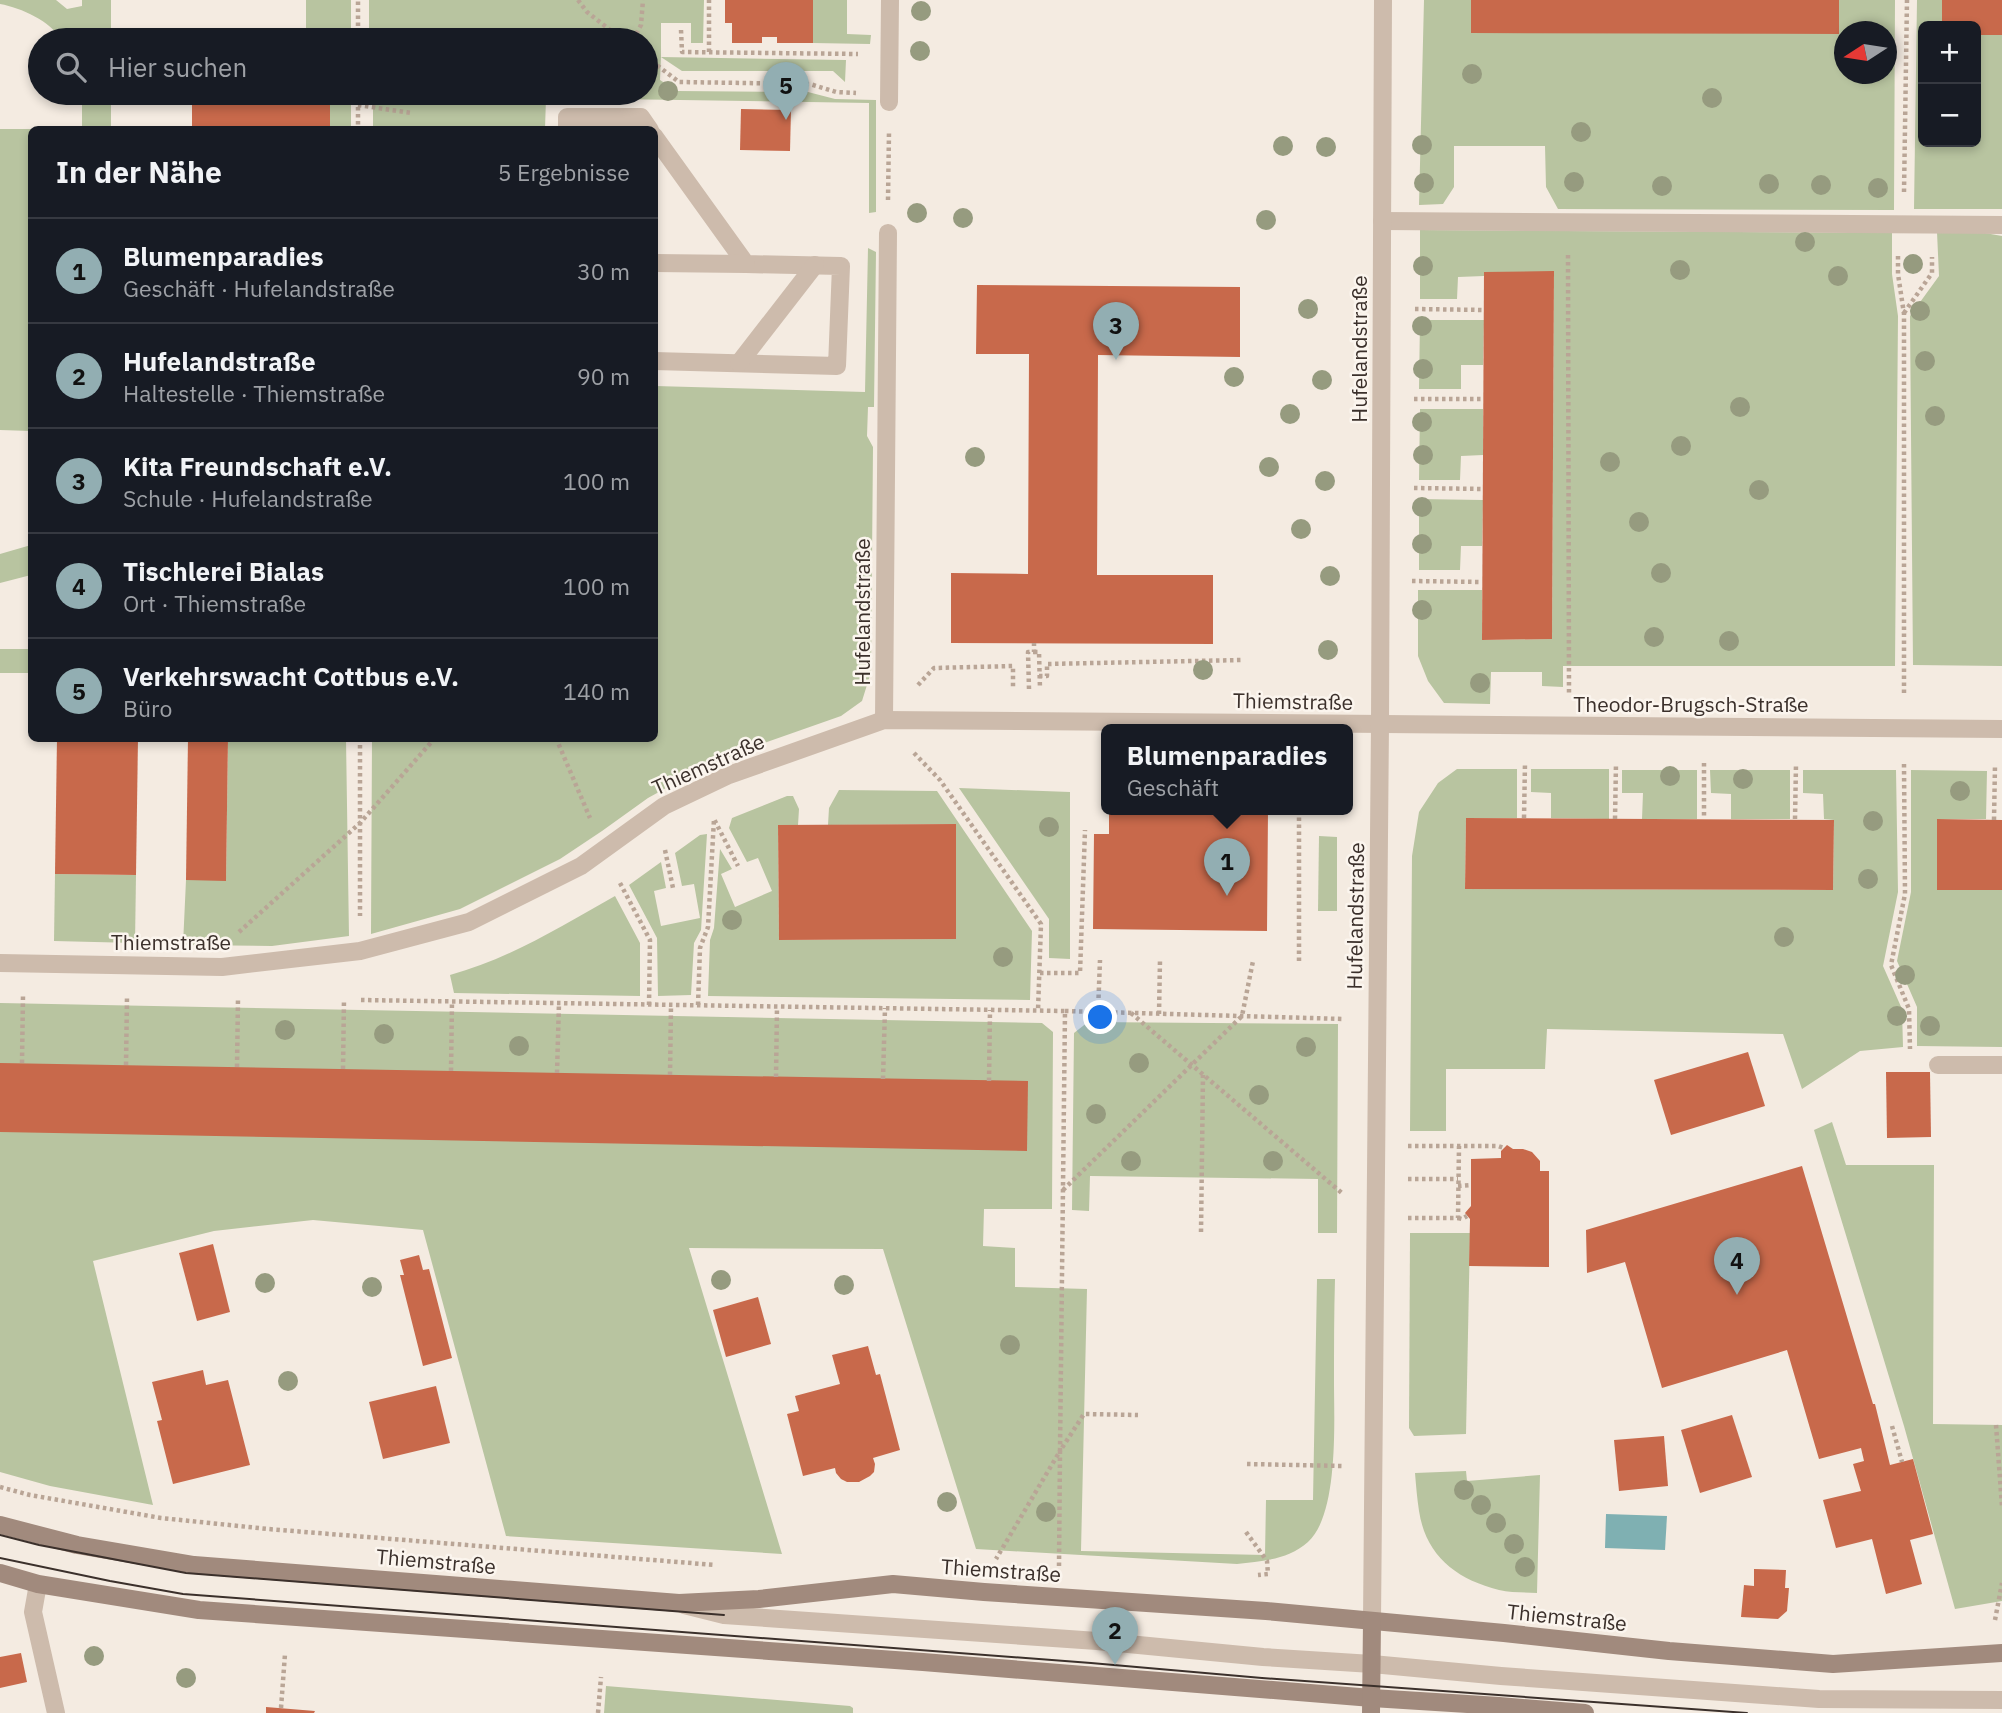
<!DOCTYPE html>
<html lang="de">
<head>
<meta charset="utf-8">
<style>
	:root { --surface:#171b24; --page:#20242c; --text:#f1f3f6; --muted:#9ea1a6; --line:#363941; --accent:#92aeb2 }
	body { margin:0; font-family:"IBM Plex Sans",sans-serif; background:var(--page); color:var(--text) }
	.controls { position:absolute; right:21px; top:21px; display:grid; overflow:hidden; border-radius:10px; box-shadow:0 4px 10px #0003 }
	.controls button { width:63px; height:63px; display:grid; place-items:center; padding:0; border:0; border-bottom:2px solid var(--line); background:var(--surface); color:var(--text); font:35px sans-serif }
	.compass { position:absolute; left:1834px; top:21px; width:63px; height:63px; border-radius:50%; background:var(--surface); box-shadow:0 4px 10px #0003; rotate:258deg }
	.you { position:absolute; left:1101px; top:1018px; width:24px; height:24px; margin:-18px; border:5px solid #fff; border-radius:50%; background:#1a73e8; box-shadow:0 0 0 10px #1a73e833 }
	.badge { display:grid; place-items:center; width:46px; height:46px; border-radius:50%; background:var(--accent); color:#111; font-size:23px; font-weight:700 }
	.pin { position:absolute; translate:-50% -58px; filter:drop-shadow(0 2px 4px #0008) }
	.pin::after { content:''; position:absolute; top:37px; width:24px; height:21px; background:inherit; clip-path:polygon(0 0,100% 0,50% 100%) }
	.popup { position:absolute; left:1101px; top:724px; width:252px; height:91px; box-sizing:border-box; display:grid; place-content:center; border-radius:10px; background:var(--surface); filter:drop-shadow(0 2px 5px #0005); font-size:23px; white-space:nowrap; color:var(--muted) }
	.popup b { font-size:26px; color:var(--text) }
	.popup::after { content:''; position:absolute; left:50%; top:100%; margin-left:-14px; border:14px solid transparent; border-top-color:var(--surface) }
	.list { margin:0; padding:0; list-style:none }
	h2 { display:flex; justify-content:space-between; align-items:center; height:91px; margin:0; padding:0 28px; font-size:30px }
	h2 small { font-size:23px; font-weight:400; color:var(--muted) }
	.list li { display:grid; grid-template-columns:46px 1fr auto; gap:21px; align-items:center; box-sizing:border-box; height:105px; padding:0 28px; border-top:2px solid var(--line) }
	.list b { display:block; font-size:26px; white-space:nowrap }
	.list p { margin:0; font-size:23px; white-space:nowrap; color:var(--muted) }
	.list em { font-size:23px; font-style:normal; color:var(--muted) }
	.icon { flex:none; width:38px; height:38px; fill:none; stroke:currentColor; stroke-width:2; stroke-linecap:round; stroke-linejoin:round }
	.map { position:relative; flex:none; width:2002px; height:1713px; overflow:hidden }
	.search { position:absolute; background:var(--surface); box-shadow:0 4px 10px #0003; left:28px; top:28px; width:630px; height:77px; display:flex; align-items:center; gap:18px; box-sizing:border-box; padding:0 24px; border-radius:38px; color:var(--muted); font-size:26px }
	.panel { position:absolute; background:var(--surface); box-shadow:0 4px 10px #0003; left:28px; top:126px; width:630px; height:616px; border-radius:10px }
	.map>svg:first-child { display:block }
</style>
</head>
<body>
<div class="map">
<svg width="2002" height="1713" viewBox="0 0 2002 1713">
	<rect width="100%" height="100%" fill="#f4ebe1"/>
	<g fill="#b8c4a0" fill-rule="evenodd">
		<path d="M0,0H56L67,9L82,6V0H111V40H62C50,21 22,8 0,4Z"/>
		<rect x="306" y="0" width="45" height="40"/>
		<path d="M369,0H704L703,43H691V23H661V57L846,60L845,82L833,71H682L661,57L660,80L677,91L808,92L835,99L876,100V212L869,213V103L546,98L545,129H373V94L370,93H646V40H369Z"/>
		<path d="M813,0H847V34L871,35L870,44L813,43Z"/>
		<path d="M1424,0H1895L1894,210L1558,209L1546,187L1545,146H1454V187L1443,204L1419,205ZM1844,32H1886V74H1844Z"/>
		<path d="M1917,0H1942V26H1923V142H1976V35H2002V209H1914Z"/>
		<path d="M82,93H111V129L32,130L31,431L0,430V129H82Z"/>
		<rect x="330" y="93" width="21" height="36"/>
		<path d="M1420,230L1892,233V274L1898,316L1895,666H1563V687L1542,686V672H1491L1490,704L1444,703L1428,681L1418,656V590H1482V640L1552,639L1554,272H1484V276L1458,277L1457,299H1420Z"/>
		<path d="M1937,232L1985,233L2002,236V666L1913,665L1910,316L1939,276Z"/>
		<path d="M868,248L876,252L874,407H868L867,436L873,447L871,672L862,701L841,716L747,749L697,771L648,798L602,831L560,859L460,909L371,934L372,739L654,738L655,386L865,392Z"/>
		<path d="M1420,320H1484L1483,365H1461V389H1419Z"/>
		<path d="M1420,409H1483V455L1461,456L1460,480H1419Z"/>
		<path d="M1419,499L1483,500L1482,546H1461L1460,570H1419Z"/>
		<path d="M31,545V575L0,583V554Z"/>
		<rect x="0" y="649" width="31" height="24"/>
		<path d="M228,739H346L349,936L272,946L183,945L186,880H226Z"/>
		<path d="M1457,769H1517V818H1466L1465,889L1833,890L1834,820L1824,819L1823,794L1803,793V770H1896L1898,892L1883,966L1902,1009L1903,1047L1860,1051L1802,1089L1783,1034L1547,1029L1545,1069H1446V1131H1410L1412,856L1419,812L1438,783Z"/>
		<path d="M1531,769H1609V819L1551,818V793L1531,792Z"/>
		<path d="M1622,770H1697V819H1642L1643,793H1622Z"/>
		<path d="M1710,770H1790V819H1731V794L1711,793Z"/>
		<path d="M1911,770L1987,771L1986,819H1937V890H2002V1047L1917,1046V1007L1897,961L1911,892Z"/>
		<path d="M959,788L1070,792V959L1049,958V919Z"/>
		<path d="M839,790L937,791L1032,931L1030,1000L708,996L710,940L714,928L720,849L732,869L721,874L735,907L772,891L758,858L747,862L729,828L732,818L787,796H793L799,809L798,825H778L779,940L956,939L955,824L828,825L829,808Z"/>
		<path d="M707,834L701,930L694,943L691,995L658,996L657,938L629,885L661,862L666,888L654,891L661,926L700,918L694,884L682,886L675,853L700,835Z"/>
		<path d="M1319,836L1337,837V911H1318Z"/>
		<path d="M55,874L136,875L135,943L54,941Z"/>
		<path d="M615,896L640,943V996L454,993L450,975C509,959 562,926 615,896Z"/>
		<path d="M0,1003L1042,1023L1053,1032L1052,1209H984L983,1246L1015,1248V1287L1087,1289L1081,1551L1265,1555L1266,1500H1313L1317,1279H1335C1334,1313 1334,1347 1334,1381C1334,1421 1339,1514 1308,1542C1288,1560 1262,1561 1237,1564L976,1549L883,1249L689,1248L782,1554L506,1536L423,1230L313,1220L214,1231L93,1261L153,1505L50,1486L0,1472Z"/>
		<path d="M1088,1022L1338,1024L1337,1233H1318V1179L1090,1176L1089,1211L1072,1210L1074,1033Z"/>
		<path d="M1832,1122L1846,1165H1934L1933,1424L2002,1425V1601L1955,1609L1904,1426L1814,1130Z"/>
		<path d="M1410,1233H1470L1466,1434L1414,1436L1409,1428Z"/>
		<path d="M1466,1471L1467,1481L1540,1475L1537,1593C1525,1592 1511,1593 1499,1590C1456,1579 1426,1556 1419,1511C1417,1498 1416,1485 1415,1473Z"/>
		<path d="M606,1686L850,1706L853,1708V1713H604Z"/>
	</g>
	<path fill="#7fb0b2" d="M1606,1514L1667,1516L1665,1550L1605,1548Z"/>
	<g fill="#c8694b">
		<path d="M725,0H813V43H777V37H762V43H732V23H725Z"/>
		<path d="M1471,0H1839V34L1471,33Z"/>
		<path d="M1942,0H2002V35H1976V26H1942Z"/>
		<rect x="192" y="93" width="138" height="37"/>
		<path d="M741,109L791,110L790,151L740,150Z"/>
		<path d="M1554,271L1552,639L1482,640L1484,272Z"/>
		<path d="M977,285L1240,287V357L1098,355L1097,575H1213V644L951,643V573L1028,574L1029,354H976Z"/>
		<path d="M57,738H138L136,875L55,874Z"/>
		<path d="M188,738H228L226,881L186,880Z"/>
		<path d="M1109,810H1268L1267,931L1093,929L1094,834H1109Z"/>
		<path d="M1466,818L1834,820L1833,890L1465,889Z"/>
		<path d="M1937,819L2002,820V890H1937Z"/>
		<path d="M956,824V939L779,940L778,825Z"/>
		<path d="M1748,1052L1765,1106L1671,1135L1654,1080Z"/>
		<path d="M0,1063L1028,1081L1027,1151L0,1132Z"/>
		<path d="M1886,1072H1930L1931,1137L1887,1138Z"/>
		<path d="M1507,1145L1513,1149H1523L1532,1152L1540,1161V1171H1549V1267L1469,1266L1470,1219L1465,1213L1471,1206V1159L1501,1158V1151Z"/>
		<path d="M1802,1166L1873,1404H1875L1890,1465L1913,1459L1933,1534L1910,1540L1922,1584L1886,1594L1872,1539L1836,1548L1823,1500L1861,1491L1853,1464L1864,1461L1861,1448L1819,1459L1787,1350L1662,1388L1625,1262L1587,1273L1586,1230Z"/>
		<path d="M213,1244L230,1312L197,1321L179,1253Z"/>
		<path d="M419,1255L423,1270L429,1269L452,1358L423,1366L400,1275H404L400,1260Z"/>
		<path d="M758,1297L771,1344L726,1357L713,1310Z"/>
		<path d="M868,1346L876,1375L880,1374L900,1450L873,1458L875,1464L874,1472L870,1476L859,1482H847L841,1479L836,1473L835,1468L803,1476L787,1414L799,1411L795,1396L840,1384L832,1355Z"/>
		<path d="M203,1370L206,1385L228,1380L250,1465L173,1484L157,1421L162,1420L152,1382Z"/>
		<path d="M436,1386L450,1443L383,1459L369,1402Z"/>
		<path d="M1732,1415L1752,1477L1700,1493L1681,1430Z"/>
		<path d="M1664,1436L1668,1486L1619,1491L1614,1440Z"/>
		<path d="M1754,1569L1786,1570L1785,1588H1789L1787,1611L1778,1619L1741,1617L1744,1585L1754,1586Z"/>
		<path d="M21,1653L27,1682L0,1688V1657Z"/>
		<path d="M266,1707L315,1711L314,1713H266Z"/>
	</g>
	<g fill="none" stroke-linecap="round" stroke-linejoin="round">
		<g stroke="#b9a596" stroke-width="4.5" stroke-dasharray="3.5 3.5" stroke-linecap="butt">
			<path d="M578,0L587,12L623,40"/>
			<path d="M681,30L682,52L858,54"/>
			<path d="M358,40V0"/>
			<path d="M633,40L641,25L643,0"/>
			<path d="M709,52V0"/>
			<path d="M646,57L679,82L810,84L836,92L856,93"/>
			<path d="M358,93V130"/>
			<path d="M358,105L411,113"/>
			<path d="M1904,192L1907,0"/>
			<path d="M888,200L889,132"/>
			<path d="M1568,255L1569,693"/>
			<path d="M1898,256V274L1904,314V695"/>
			<path d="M1415,309L1484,310"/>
			<path d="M1904,313L1932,273V257"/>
			<path d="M1414,399H1483"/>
			<path d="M1414,488L1483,489"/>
			<path d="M1412,581L1482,582"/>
			<path d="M1034,652H1039L1040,689"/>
			<path d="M1039,676H1047V664L1243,660"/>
			<path d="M918,685L934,668L1013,666V688"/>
			<path d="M1029,689L1028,652H1034V643"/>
			<path d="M360,738V916"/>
			<path d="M556,738L590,818"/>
			<path d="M914,753L940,780L1041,924L1038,1011"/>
			<path d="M1704,763V819"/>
			<path d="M1904,764L1905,894L1891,965L1909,1009L1910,1049"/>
			<path d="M1524,818L1525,763"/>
			<path d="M1615,819L1616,763"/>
			<path d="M1795,819L1796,764"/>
			<path d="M1994,820L1995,765"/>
			<path d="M665,850L673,888"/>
			<path d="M620,883L650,940L649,1005"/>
			<path d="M239,932L360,823L435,738"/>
			<path d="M1299,961V810"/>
			<path d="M1040,973H1080L1085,830"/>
			<path d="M361,1000L1065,1011L1060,1451L996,1559"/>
			<path d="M698,1005L700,948L708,927L714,819L738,866"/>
			<path d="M1065,1011L1344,1019"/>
			<path d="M1098,1012L1100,960"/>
			<path d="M1131,1013L1343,1194"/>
			<path d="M1159,1014L1160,960"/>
			<path d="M22,1063L23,996"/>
			<path d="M126,1065L127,997"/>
			<path d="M237,1067L238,999"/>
			<path d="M343,1069L344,999"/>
			<path d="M451,1071L452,1001"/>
			<path d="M557,1073L559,1003"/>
			<path d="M670,1075L671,1005"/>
			<path d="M776,1077L777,1007"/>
			<path d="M883,1079L885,1008"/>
			<path d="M989,1081L990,1010"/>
			<path d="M1408,1146H1498L1504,1148"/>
			<path d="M1408,1179H1458"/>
			<path d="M1458,1186L1471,1185"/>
			<path d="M1063,1190L1242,1016L1253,961"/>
			<path d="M1408,1218H1458L1459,1146"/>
			<path d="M1458,1218L1462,1219L1467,1216"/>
			<path d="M1201,1232L1203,1075"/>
			<path d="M1996,1425L2002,1506"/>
			<path d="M1892,1426L1902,1462"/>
			<path d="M1247,1464L1343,1466"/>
			<path d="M0,1487L30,1495L161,1518L268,1529L715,1565"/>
			<path d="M1246,1532L1267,1561L1268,1574L1258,1575"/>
			<path d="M1059,1566L1060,1451L1084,1414L1138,1415"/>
			<path d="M1995,1620L2002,1583"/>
			<path d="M281,1708L285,1654"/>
			<path d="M598,1713L601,1677"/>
		</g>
		<g stroke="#cdbbac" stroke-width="18">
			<path d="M889,102L890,0"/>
			<path d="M567,130V117H641L650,130"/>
			<path d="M654,136L746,264L841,266L837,366L654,361"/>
			<path d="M1382,221L2002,225"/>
			<path d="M654,263L746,264"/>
			<path d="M739,363L815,265"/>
			<path d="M884,720L888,233"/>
			<path d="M1938,1065H2002"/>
			<path d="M38,1584L33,1612L56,1713"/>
			<path d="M684,1605L724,1615L1097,1641L1263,1657L1372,1664L1501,1676L1819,1699L2002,1700"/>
		</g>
		<g stroke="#cdbbac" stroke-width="18">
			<path d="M0,963L222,967L360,951L469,922L581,866L664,806L729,775L884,720L2002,729"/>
			<path d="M1372,1621L1380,724L1383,0"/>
		</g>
		<g stroke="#a18a7d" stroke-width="18">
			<path d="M0,1525L77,1545L194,1565L679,1603L759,1599L893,1584L984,1592L1266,1611L1504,1633L1669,1651L1833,1664L2002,1653"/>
			<path d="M0,1573L38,1584L199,1610L923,1662L1372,1698L1499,1706L1585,1713"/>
			<path d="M1371,1713L1372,1621"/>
		</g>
		<g stroke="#3b302b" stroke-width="2">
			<path d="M0,1535L39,1545L186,1573L724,1615"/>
			<path d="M0,1558L110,1581L183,1594L1091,1663L1262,1678L1747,1713"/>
		</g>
	</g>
	<g fill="#969b7f">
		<circle cx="921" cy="11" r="10"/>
		<circle cx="920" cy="51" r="10"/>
		<circle cx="1472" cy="74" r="10"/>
		<circle cx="668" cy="91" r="10"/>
		<circle cx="1712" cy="98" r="10"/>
		<circle cx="1581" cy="132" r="10"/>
		<circle cx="1422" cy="145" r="10"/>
		<circle cx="1283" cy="146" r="10"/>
		<circle cx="1326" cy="147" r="10"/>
		<circle cx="1574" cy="182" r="10"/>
		<circle cx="1424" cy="183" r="10"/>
		<circle cx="1769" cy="184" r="10"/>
		<circle cx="1821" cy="185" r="10"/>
		<circle cx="1662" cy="186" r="10"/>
		<circle cx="1878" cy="188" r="10"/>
		<circle cx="917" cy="213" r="10"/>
		<circle cx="963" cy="218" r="10"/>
		<circle cx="1266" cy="220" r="10"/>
		<circle cx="1805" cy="242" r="10"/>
		<circle cx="1913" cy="264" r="10"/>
		<circle cx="1423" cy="266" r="10"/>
		<circle cx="1680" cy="270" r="10"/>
		<circle cx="1838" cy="276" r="10"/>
		<circle cx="1308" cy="309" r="10"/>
		<circle cx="1920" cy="311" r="10"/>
		<circle cx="1422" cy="326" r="10"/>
		<circle cx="1925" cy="361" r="10"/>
		<circle cx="1423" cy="369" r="10"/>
		<circle cx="1234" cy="377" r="10"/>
		<circle cx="1322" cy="380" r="10"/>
		<circle cx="1740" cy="407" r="10"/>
		<circle cx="1290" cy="414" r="10"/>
		<circle cx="1935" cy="416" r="10"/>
		<circle cx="1422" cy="422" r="10"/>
		<circle cx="1681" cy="446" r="10"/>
		<circle cx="1423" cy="455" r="10"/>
		<circle cx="975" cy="457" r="10"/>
		<circle cx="1610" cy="462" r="10"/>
		<circle cx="1269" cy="467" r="10"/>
		<circle cx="1325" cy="481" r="10"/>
		<circle cx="1759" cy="490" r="10"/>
		<circle cx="1422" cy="507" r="10"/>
		<circle cx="1639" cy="522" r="10"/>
		<circle cx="1301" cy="529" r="10"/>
		<circle cx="1422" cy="544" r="10"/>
		<circle cx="1661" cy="573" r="10"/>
		<circle cx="1330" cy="576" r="10"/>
		<circle cx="1422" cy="610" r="10"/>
		<circle cx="1654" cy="637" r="10"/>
		<circle cx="1729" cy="641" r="10"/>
		<circle cx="1328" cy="650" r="10"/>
		<circle cx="1203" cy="670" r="10"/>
		<circle cx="1480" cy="683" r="10"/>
		<circle cx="1670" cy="776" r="10"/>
		<circle cx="1743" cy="779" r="10"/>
		<circle cx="1960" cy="791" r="10"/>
		<circle cx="1873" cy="821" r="10"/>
		<circle cx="1049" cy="827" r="10"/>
		<circle cx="1868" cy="879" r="10"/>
		<circle cx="732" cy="920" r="10"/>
		<circle cx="1784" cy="937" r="10"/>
		<circle cx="1003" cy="957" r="10"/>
		<circle cx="1905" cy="975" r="10"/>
		<circle cx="1897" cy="1016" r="10"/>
		<circle cx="1930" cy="1026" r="10"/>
		<circle cx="285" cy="1030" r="10"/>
		<circle cx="384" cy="1034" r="10"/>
		<circle cx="519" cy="1046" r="10"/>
		<circle cx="1306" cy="1047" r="10"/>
		<circle cx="1139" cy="1063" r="10"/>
		<circle cx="1259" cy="1095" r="10"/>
		<circle cx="1096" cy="1114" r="10"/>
		<circle cx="1131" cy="1161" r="10"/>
		<circle cx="1273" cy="1161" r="10"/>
		<circle cx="721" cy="1280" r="10"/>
		<circle cx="265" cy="1283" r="10"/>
		<circle cx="844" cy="1285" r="10"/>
		<circle cx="372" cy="1287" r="10"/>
		<circle cx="1010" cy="1345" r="10"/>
		<circle cx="288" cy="1381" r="10"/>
		<circle cx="1464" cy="1490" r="10"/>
		<circle cx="947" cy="1502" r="10"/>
		<circle cx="1481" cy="1505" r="10"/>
		<circle cx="1046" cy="1512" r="10"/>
		<circle cx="1496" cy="1523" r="10"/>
		<circle cx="1514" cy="1544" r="10"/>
		<circle cx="1525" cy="1567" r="10"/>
		<circle cx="94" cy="1656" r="10"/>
		<circle cx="186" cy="1678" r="10"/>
	</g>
	<g text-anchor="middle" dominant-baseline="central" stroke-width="5" stroke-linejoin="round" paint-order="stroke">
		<g font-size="21" fill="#3b302b" stroke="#fbf5ee">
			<text transform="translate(1359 349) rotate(-90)">Hufelandstraße</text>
			<text transform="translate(862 612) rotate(-90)">Hufelandstraße</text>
			<text transform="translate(1293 701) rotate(1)">Thiemstraße</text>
			<text x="1691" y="704">Theodor-Brugsch-Straße</text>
			<text transform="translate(708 764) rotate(-24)">Thiemstraße</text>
			<text transform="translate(1355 916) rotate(-89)">Hufelandstraße</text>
			<text x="171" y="942">Thiemstraße</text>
			<text transform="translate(436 1561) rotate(5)">Thiemstraße</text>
			<text transform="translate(1001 1570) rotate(4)">Thiemstraße</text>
			<text transform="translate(1567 1617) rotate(6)">Thiemstraße</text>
		</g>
	</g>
</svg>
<div class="controls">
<button>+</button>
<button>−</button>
</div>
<svg class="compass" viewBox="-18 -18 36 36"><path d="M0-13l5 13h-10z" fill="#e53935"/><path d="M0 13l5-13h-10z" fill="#9ea1a6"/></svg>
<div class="you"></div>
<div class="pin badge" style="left:1227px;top:896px">1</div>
<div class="popup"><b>Blumenparadies</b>Geschäft</div>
<div class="pin badge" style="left:1115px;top:1665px">2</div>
<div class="pin badge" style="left:1116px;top:360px">3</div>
<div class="pin badge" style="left:1737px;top:1295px">4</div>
<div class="pin badge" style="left:786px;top:120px">5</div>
<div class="search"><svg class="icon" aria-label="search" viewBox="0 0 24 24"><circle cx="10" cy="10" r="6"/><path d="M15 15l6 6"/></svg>Hier suchen</div>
<section class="panel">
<h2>In der Nähe<small>5 Ergebnisse</small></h2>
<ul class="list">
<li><span class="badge">1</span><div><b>Blumenparadies</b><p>Geschäft · Hufelandstraße</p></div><em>30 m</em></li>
<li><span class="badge">2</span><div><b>Hufelandstraße</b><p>Haltestelle · Thiemstraße</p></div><em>90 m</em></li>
<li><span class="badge">3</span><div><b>Kita Freundschaft e.V.</b><p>Schule · Hufelandstraße</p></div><em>100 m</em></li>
<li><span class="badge">4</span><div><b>Tischlerei Bialas</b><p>Ort · Thiemstraße</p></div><em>100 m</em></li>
<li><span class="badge">5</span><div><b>Verkehrswacht Cottbus e.V.</b><p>Büro</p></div><em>140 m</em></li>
</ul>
</section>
</div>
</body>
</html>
